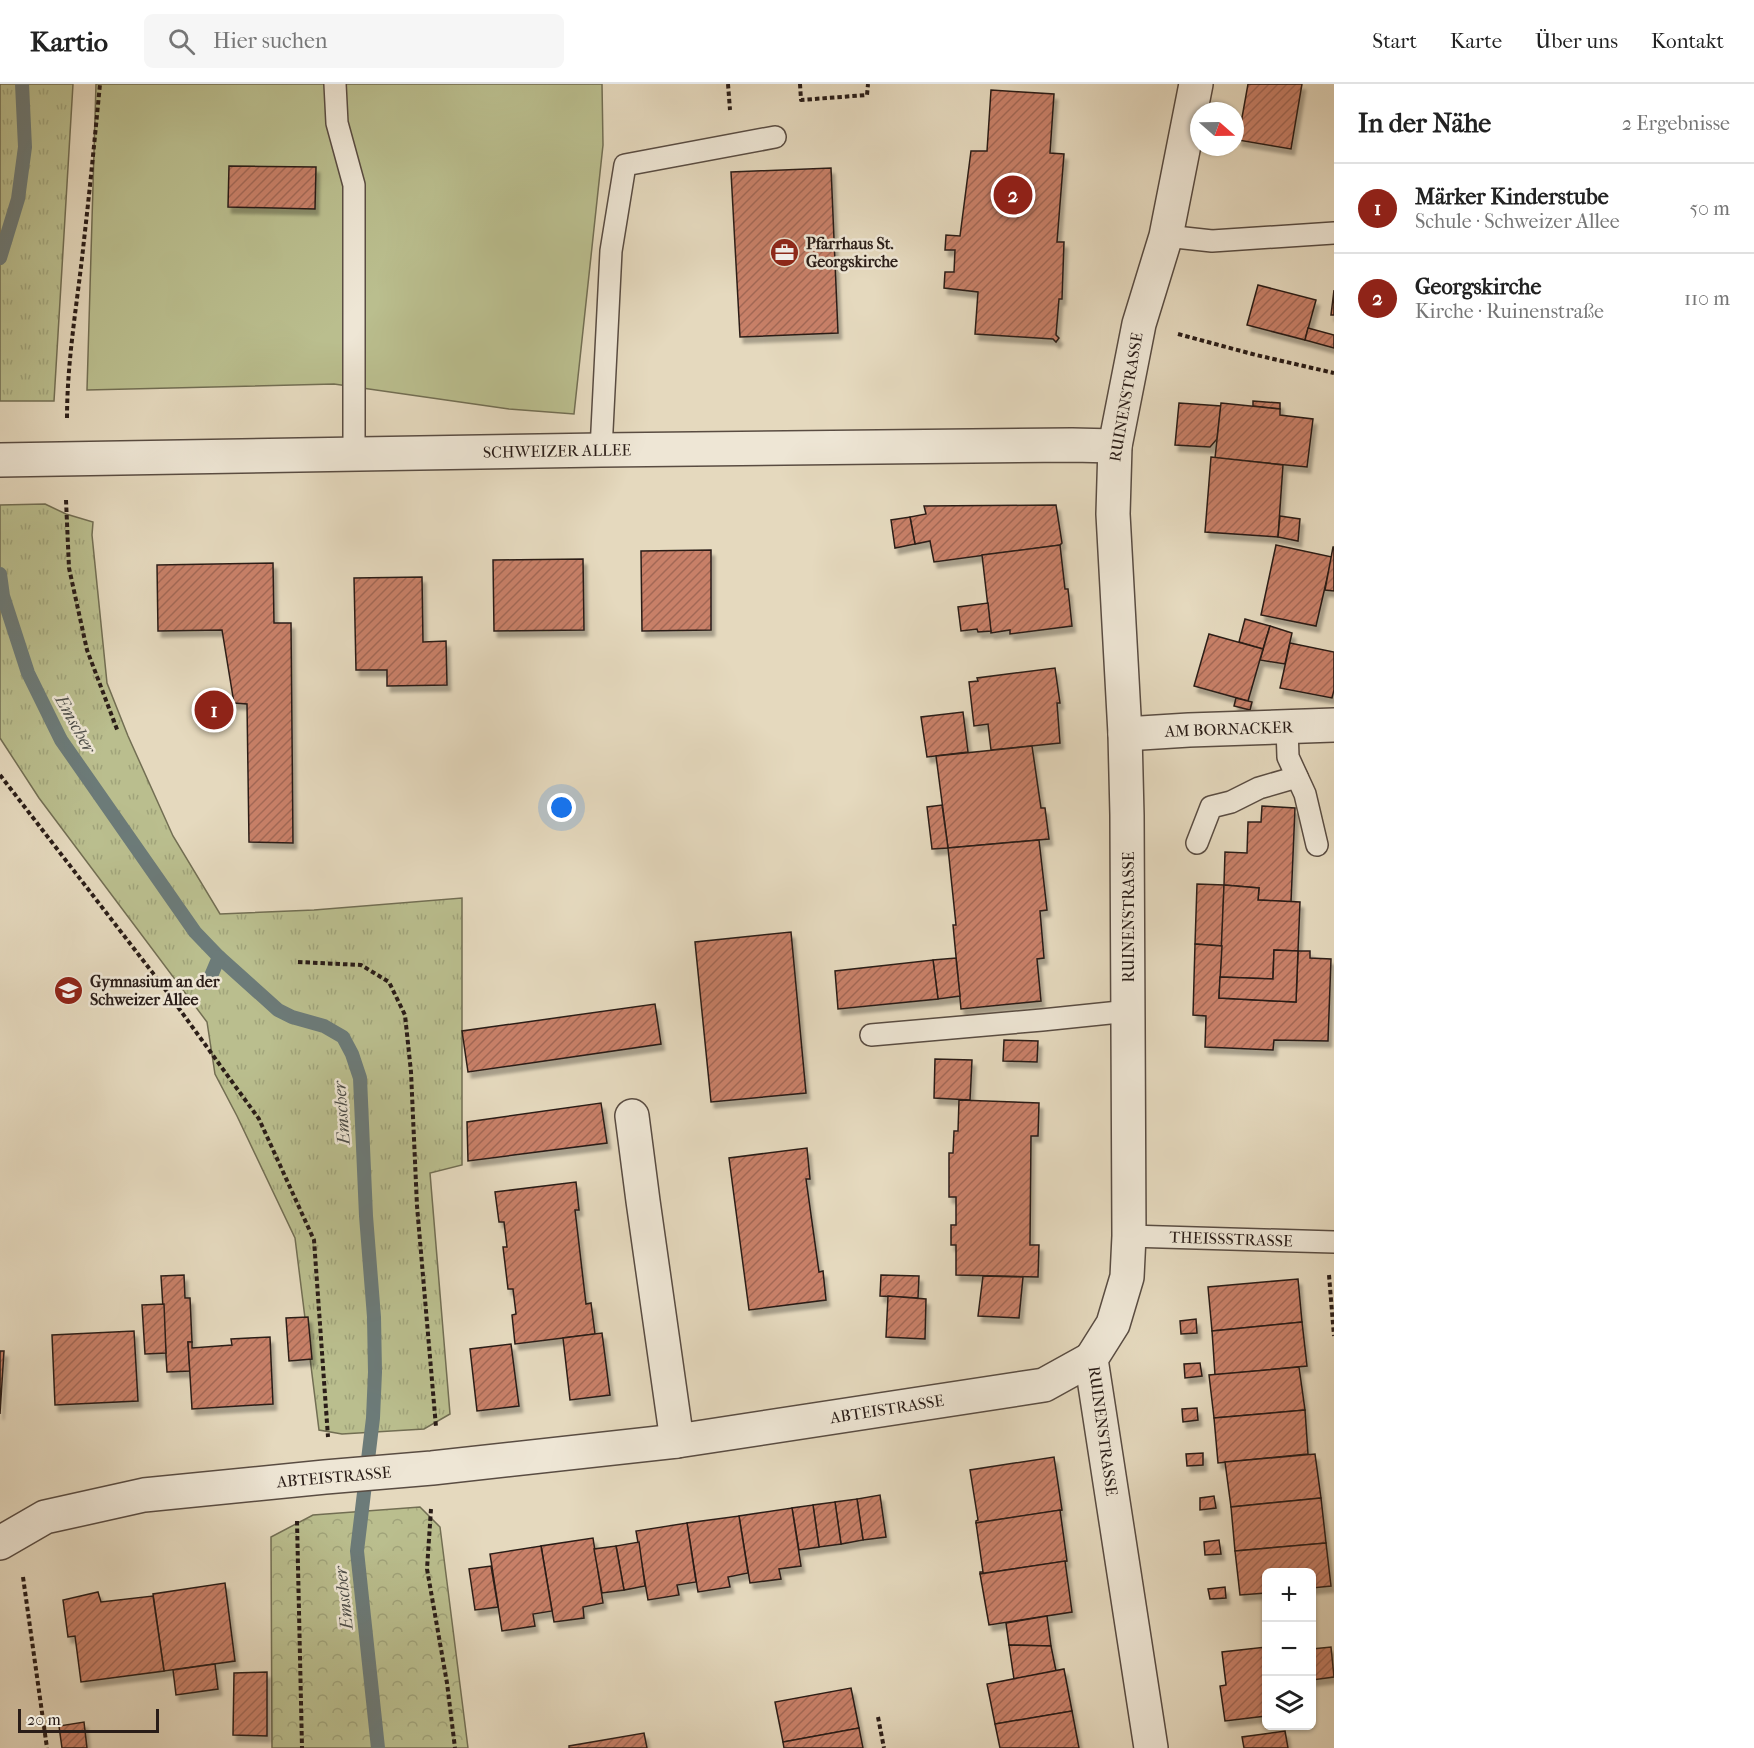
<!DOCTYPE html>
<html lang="de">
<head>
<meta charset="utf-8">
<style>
	:root { --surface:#fff; --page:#f6f6f6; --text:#222; --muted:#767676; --line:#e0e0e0; --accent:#8f2418 }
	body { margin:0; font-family:"IM FELL French Canon",serif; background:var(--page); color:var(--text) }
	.controls { position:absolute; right:18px; bottom:18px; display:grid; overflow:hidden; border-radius:9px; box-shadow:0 2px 4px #0004 }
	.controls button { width:54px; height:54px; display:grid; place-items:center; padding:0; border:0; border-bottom:2px solid var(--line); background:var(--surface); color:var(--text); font:30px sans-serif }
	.compass { position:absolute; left:1190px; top:18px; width:54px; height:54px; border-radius:50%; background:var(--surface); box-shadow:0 2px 4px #0004; rotate:110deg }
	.scale { position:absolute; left:18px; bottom:15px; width:141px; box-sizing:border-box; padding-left:6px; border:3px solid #2a1d18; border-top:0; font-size:16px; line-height:21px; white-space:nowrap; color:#2a1d18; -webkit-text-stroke:4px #eee6d5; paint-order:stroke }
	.you { position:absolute; left:562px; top:724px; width:21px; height:21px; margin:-15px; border:4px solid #fff; border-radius:50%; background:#1a73e8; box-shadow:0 0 0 9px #1a73e833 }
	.badge { display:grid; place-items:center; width:39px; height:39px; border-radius:50%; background:var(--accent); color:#fff; font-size:20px; font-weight:700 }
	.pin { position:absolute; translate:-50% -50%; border:3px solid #fff; box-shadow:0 2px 6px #0006 }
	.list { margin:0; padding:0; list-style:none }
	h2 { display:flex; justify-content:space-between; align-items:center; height:78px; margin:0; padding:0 24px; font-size:26px }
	h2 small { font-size:20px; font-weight:400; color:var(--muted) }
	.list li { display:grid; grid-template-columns:39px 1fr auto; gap:18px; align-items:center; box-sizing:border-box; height:90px; padding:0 24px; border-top:2px solid var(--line) }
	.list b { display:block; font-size:22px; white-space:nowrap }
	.list p { margin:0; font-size:20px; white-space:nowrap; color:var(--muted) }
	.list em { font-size:20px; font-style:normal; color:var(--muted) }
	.icon { flex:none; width:33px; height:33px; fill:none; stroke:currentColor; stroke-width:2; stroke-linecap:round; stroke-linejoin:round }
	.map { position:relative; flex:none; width:1334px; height:1664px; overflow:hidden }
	header { display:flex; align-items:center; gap:36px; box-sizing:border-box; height:84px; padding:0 30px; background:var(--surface); border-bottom:2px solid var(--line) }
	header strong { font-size:28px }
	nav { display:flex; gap:33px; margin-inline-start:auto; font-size:21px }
	.search { width:420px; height:54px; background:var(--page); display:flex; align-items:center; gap:15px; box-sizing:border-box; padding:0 21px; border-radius:9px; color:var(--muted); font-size:22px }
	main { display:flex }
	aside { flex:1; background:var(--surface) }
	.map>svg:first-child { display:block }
</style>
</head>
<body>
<header>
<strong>Kartio</strong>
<div class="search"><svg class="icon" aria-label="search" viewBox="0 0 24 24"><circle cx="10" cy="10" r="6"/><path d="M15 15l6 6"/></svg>Hier suchen</div>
<nav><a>Start</a><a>Karte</a><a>Über uns</a><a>Kontakt</a></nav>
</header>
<main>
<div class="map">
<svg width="1334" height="1664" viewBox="0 0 1334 1664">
	<defs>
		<pattern id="grass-tufts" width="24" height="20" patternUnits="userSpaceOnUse" patternTransform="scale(1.5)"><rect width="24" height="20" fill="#babe8e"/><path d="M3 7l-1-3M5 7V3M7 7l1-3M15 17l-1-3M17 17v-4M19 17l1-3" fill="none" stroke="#a0a37a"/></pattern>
		<pattern id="forest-crowns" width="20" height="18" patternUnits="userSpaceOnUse" patternTransform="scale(1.5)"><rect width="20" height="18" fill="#babe8e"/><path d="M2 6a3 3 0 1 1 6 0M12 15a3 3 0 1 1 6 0" fill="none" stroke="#a0a37a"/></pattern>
		<pattern id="building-hatch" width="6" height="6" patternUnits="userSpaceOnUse" patternTransform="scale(1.5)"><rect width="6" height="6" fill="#c88068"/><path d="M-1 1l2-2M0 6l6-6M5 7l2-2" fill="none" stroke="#a36855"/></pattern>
		<filter id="shadow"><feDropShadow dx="3.5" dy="6" stdDeviation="1.5" flood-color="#0004"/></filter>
	</defs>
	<rect width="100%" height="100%" fill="#e5d9be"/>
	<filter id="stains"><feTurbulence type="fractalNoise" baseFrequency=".00333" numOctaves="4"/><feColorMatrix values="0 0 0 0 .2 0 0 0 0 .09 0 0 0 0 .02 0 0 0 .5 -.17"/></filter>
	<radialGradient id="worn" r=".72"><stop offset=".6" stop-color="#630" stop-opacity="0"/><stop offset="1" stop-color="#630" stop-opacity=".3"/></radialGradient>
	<g fill="url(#grass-tufts)" stroke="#726e53" stroke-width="1.5">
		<path d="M0,0H73L54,317H0Z"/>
		<path d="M45,420L66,430L93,438L92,451L107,599L128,652L173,752L220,830L314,826L462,814V1081L430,1089L450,1330L424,1345L342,1350L319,1346L295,1154L237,1032L215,990L207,938L39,714L0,654V421Z"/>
	</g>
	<path fill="url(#forest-crowns)" stroke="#726e53" stroke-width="1.5" d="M420,1423L440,1443L468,1664H272L271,1453L313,1431Z"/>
	<path fill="#babe8e" stroke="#726e53" stroke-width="1.5" d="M96,0H602L603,61L574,330L509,325L334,300L87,306Z"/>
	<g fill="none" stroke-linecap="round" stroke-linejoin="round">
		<g stroke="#6c7b79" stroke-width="14">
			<path d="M0,174L18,115L25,63L22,0"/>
			<path d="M0,490L3,512L28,589L61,656L195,848L219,873L278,926L292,933L324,942L343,953L352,970L360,994L366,1132L374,1233L375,1288L373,1334L357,1467L378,1664"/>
			<path d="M208,899L219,873"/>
		</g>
	</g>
	<g fill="url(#building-hatch)" stroke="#2a1d18" stroke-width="1.5" filter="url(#shadow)">
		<path d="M1248,0H1302L1291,65L1238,56Z"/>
		<path d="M991,6L1054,10L1050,69L1064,70L1057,158H1064L1062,215H1059L1056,251L1059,254L1056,258L1053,255L975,250L978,208L944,204L945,188H954L955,166H945L946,151L960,152L971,67H987Z"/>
		<path d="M229,82L316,83L315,125L228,123Z"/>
		<path d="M831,84L838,249L740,253L731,88Z"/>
		<path d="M1258,201L1316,216L1305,256L1247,241Z"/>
		<path d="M1334,206V231H1331Z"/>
		<path d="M1308,244L1334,251V264L1305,256Z"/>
		<path d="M1253,317L1280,319V325L1253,322Z"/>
		<path d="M1179,319L1221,322L1217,355L1210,363L1175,361Z"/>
		<path d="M1221,319L1280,325V331L1313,335L1307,383L1215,374Z"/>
		<path d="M1211,373L1283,381L1278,453L1205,448Z"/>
		<path d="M1056,421L1062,459L1060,461L934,478L930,457L915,460L910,433L926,430L924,422Z"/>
		<path d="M1280,432L1300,435L1298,457L1278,453Z"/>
		<path d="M910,433L915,460L895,464L891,436Z"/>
		<path d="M1060,461L1065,505H1068L1072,542L1010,550V546L991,549L982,471Z"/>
		<path d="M1276,461L1332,473L1316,542L1261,531Z"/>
		<path d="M1333,463H1334V507L1325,506Z"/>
		<path d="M711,466V546L642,547L641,467Z"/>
		<path d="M583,475L584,546L494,547L493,476Z"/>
		<path d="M273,479L274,539H291L293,759L249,758L247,620L234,619L222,546L158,547L157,481Z"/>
		<path d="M422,493L423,558L446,557L447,601L387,602V586H356L354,494Z"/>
		<path d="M988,519L991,547L978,548L977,545L961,547L958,523Z"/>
		<path d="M1245,535L1270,542L1263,565L1239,558Z"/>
		<path d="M1270,542L1292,549L1285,580L1260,576Z"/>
		<path d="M1209,550L1263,565L1248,617L1194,602Z"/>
		<path d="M1290,559L1334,568V606L1332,614L1280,604Z"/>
		<path d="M1055,584L1060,619H1057L1060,659L991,666L988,640L974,642L969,598L978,597L977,594Z"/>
		<path d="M1236,614L1252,618L1250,626L1234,622Z"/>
		<path d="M963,628L968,668L927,673L921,633Z"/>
		<path d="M1032,662L1041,724H1045L1049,755L948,764L936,672Z"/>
		<path d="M942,721L948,764L932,765L927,723Z"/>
		<path d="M1262,722L1295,724L1291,818L1258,816L1259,804L1224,801L1225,768L1247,769L1248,738H1261Z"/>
		<path d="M1039,756L1047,826L1040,827L1044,874L1037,875L1041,917L961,925L953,841H956L948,764Z"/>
		<path d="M1197,800L1224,801L1222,862L1195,860Z"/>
		<path d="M1224,801L1259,804L1258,816L1300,818L1298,867L1274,866L1273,895L1220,893Z"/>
		<path d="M791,848L806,1009L711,1018L695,858Z"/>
		<path d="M1195,860L1222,862L1219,914L1296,918L1298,867H1310V874L1331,875L1328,957L1274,956L1273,966L1205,963L1206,932L1193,931Z"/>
		<path d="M1274,866L1298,867L1296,918L1219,914L1220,893L1273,895Z"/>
		<path d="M956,874L960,912L938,915L933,876Z"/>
		<path d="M933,876L938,915L838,925L835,887Z"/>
		<path d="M655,920L661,960L468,988L462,947Z"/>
		<path d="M1004,956L1038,957L1037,978L1003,977Z"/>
		<path d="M935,975L972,976L970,1016L934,1014Z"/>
		<path d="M959,1016L1039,1019L1038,1052H1031L1030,1161H1039L1038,1193L956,1191V1161H951V1141H956V1113H949V1069H953L954,1047H958Z"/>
		<path d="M601,1019L607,1059L468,1077L467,1038Z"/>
		<path d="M807,1064L810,1095H806L819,1188L823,1187L826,1216L749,1226L729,1074Z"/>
		<path d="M576,1098L579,1126H575L586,1220L591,1219L595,1250L515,1260L512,1231L516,1230L513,1205H508L503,1163H507L504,1138H499L495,1108Z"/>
		<path d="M184,1191L185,1214H190L192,1258H188L190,1287L167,1288L161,1192Z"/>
		<path d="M881,1191L919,1192L918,1214L880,1212Z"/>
		<path d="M983,1192L1023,1193L1019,1234L978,1232Z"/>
		<path d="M1298,1195L1302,1238L1212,1247L1208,1203Z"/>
		<path d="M888,1212L926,1215L925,1255L886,1253Z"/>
		<path d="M164,1220L166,1269L145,1270L142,1221Z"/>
		<path d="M308,1233L312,1275L289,1277L286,1234Z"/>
		<path d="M1196,1235L1197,1249L1181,1250L1180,1237Z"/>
		<path d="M1302,1238L1307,1282L1215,1291L1212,1247Z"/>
		<path d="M134,1247L138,1317L55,1321L52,1251Z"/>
		<path d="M602,1249L610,1311L570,1316L563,1254Z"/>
		<path d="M270,1253L273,1320L192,1325L188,1258H192V1264L232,1261L231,1255Z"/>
		<path d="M511,1260L519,1322L477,1327L470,1265Z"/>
		<path d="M0,1267H4L0,1330Z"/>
		<path d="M1200,1279L1202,1292L1185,1294L1184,1280Z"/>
		<path d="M1299,1283L1305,1326L1214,1334L1209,1291Z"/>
		<path d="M1197,1324L1198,1336L1183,1338L1182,1325Z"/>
		<path d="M1305,1326L1308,1370L1218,1379L1214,1334Z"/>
		<path d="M1203,1369V1381L1187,1382L1186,1370Z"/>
		<path d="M1315,1370L1321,1414L1231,1423L1225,1378Z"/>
		<path d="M1054,1373L1062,1426L976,1439V1437L978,1436L970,1386Z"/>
		<path d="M880,1411L886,1453L863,1456L857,1415Z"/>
		<path d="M1214,1412L1216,1424L1200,1426V1414Z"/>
		<path d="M1321,1414L1326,1459L1235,1467L1231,1423Z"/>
		<path d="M857,1415L863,1456L841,1460L835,1418Z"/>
		<path d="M835,1418L841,1460L819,1463L813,1421Z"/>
		<path d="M813,1421L819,1463L799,1466L792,1424Z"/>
		<path d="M792,1424L801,1482L779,1485L781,1495L750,1499L739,1432Z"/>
		<path d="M1060,1426L1067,1477L980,1490V1488H983L976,1439Z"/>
		<path d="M739,1432L748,1489L728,1493L730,1503L698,1508L687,1439Z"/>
		<path d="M687,1439L696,1498L677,1501L679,1511L648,1516L636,1447Z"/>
		<path d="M593,1454L603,1519L583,1523L584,1534L554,1538L541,1462Z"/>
		<path d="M1219,1456L1221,1470L1205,1471L1204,1458Z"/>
		<path d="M639,1458L645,1502L624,1506L616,1462Z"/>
		<path d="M1326,1459L1331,1502L1312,1504V1488H1266V1509L1240,1511L1235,1467Z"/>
		<path d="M541,1462L552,1527L533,1530L535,1542L502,1547L490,1470Z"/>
		<path d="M616,1462L624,1506L602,1509L594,1465Z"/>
		<path d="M1065,1477L1072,1528L989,1541L980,1490Z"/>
		<path d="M491,1482L498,1523L475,1526L469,1485Z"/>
		<path d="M225,1499L235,1577L164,1587L153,1510Z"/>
		<path d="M1225,1503L1226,1514L1210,1515L1208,1505Z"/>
		<path d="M98,1508L101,1518L153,1512L164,1587L81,1598L75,1552L68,1553L63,1516Z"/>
		<path d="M1047,1532L1051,1562L1009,1561L1006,1539Z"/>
		<path d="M1009,1561L1051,1562L1056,1587L1014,1595Z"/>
		<path d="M1266,1563V1632L1225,1637L1220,1602L1226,1601L1222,1568Z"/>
		<path d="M1331,1563L1334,1593L1312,1596V1565Z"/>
		<path d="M215,1580L218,1605L176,1611L173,1586Z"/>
		<path d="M1064,1585L1072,1627L995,1640L987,1600Z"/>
		<path d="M267,1588V1652L233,1651L234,1589Z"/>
		<path d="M851,1604L859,1644L783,1658L775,1618Z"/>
		<path d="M1072,1627L1079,1664H1000L995,1640Z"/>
		<path d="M84,1638L87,1664H62L59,1642Z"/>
		<path d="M859,1644L863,1664H784L783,1658Z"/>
		<path d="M1285,1647L1288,1664H1244L1242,1653Z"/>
		<path d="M644,1649L647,1664H569V1662Z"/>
	</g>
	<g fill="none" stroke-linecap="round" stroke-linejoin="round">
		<defs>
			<g id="lane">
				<path d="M335,0L337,39L354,101V370"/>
				<path d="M1166,152L1212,157L1334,149"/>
				<path d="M601,366L611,167L625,81L775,53"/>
				<path d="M1287,643L1288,673L1305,710L1317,761"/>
				<path d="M1197,759L1211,723L1231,718L1259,704L1297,693"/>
				<path d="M871,951L1042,936L1129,927"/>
				<path d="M1129,1152L1334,1158"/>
			</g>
			<g id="street">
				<path d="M0,376L601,366L1072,361L1115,362"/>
				<path d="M1125,650L1189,646L1334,641"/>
				<path d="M632,1032L643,1117L677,1357"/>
				<path d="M0,1459L45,1433L144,1411L325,1393L432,1384L677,1357L1044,1301L1091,1275"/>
				<path d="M1151,1664L1091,1275L1113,1240L1127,1193L1129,1152L1127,731L1125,650L1113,430L1115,362L1139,240L1166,152L1196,0"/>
			</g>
		</defs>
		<use href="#lane" stroke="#594c42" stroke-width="24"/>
		<use href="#street" stroke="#594c42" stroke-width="36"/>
		<g stroke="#2a1d18" stroke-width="4" stroke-dasharray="4.5 3" stroke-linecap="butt">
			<path d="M728,0L730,26"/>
			<path d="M800,0L801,16L867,11L868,0"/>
			<path d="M1178,250L1256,271L1334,289"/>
			<path d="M67,334C67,274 78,215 84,156C90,104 95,52 100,0"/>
			<path d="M66,416L69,484L87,566L118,648"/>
			<path d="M0,691L162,901L259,1035L314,1156L328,1353"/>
			<path d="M298,878L361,881L389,898L405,931L411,988L417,1122L436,1343"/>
			<path d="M1329,1191L1334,1252"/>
			<path d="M431,1425L427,1485L447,1599L455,1664"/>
			<path d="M297,1437L302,1664"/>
			<path d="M23,1493L47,1664"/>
			<path d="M878,1633L884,1664"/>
		</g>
		<use href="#lane" stroke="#eee6d5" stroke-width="21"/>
		<use href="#street" stroke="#eee6d5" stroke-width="33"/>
	</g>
	<defs>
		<symbol id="office-disc" viewBox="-11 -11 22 22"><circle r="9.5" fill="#8f2418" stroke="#eee6d5"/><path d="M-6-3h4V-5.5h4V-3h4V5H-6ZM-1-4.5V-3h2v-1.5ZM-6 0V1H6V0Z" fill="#fff"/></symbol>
		<symbol id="school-disc" viewBox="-11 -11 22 22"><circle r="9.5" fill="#8f2418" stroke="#eee6d5"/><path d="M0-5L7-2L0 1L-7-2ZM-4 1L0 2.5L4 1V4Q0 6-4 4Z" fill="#fff"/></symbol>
	</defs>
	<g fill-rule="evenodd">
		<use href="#office-disc" x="768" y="152" width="33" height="33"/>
		<use href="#school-disc" x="52" y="890" width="33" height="33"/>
	</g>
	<g text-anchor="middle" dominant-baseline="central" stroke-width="5" stroke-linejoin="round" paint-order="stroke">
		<g font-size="16" font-weight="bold" fill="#2a1d18" stroke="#eee6d5" text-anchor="start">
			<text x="806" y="159">Pfarrhaus St.<tspan x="806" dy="18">Georgskirche</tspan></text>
			<text x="90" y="897">Gymnasium an der<tspan x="90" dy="18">Schweizer Allee</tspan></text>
		</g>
		<g font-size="16" fill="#2a1d18" stroke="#eee6d5">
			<text transform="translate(1126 313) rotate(-80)">RUINENSTRASSE</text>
			<text transform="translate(557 367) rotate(-1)">SCHWEIZER ALLEE</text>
			<text transform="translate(1229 645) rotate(-2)">AM BORNACKER</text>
			<text transform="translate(1128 833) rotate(-90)">RUINENSTRASSE</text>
			<text transform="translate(1231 1155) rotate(2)">THEISSSTRASSE</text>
			<text transform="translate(887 1325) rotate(-9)">ABTEISTRASSE</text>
			<text transform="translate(1103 1347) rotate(82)">RUINENSTRASSE</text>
			<text transform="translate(334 1393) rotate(-5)">ABTEISTRASSE</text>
		</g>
		<g font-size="18" font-style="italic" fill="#4b4c48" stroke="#eee6d5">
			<text transform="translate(75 640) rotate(61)">Emscher</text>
			<text transform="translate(342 1029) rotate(-94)">Emscher</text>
			<text transform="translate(344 1514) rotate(-96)">Emscher</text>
		</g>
	</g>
	<rect width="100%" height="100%" filter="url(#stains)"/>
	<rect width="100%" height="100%" fill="url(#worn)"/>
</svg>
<div class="controls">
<button>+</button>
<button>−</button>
<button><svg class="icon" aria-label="layers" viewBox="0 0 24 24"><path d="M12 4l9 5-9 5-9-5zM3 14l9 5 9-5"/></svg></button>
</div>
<svg class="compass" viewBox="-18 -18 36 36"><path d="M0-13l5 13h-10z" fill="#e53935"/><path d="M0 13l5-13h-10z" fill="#767676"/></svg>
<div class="scale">20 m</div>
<div class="you"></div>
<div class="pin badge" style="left:214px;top:626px">1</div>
<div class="pin badge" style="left:1013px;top:111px">2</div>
</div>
<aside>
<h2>In der Nähe<small>2 Ergebnisse</small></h2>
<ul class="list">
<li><span class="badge">1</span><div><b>Märker Kinderstube</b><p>Schule · Schweizer Allee</p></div><em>50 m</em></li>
<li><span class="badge">2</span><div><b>Georgskirche</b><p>Kirche · Ruinenstraße</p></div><em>110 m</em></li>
</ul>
</aside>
</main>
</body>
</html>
